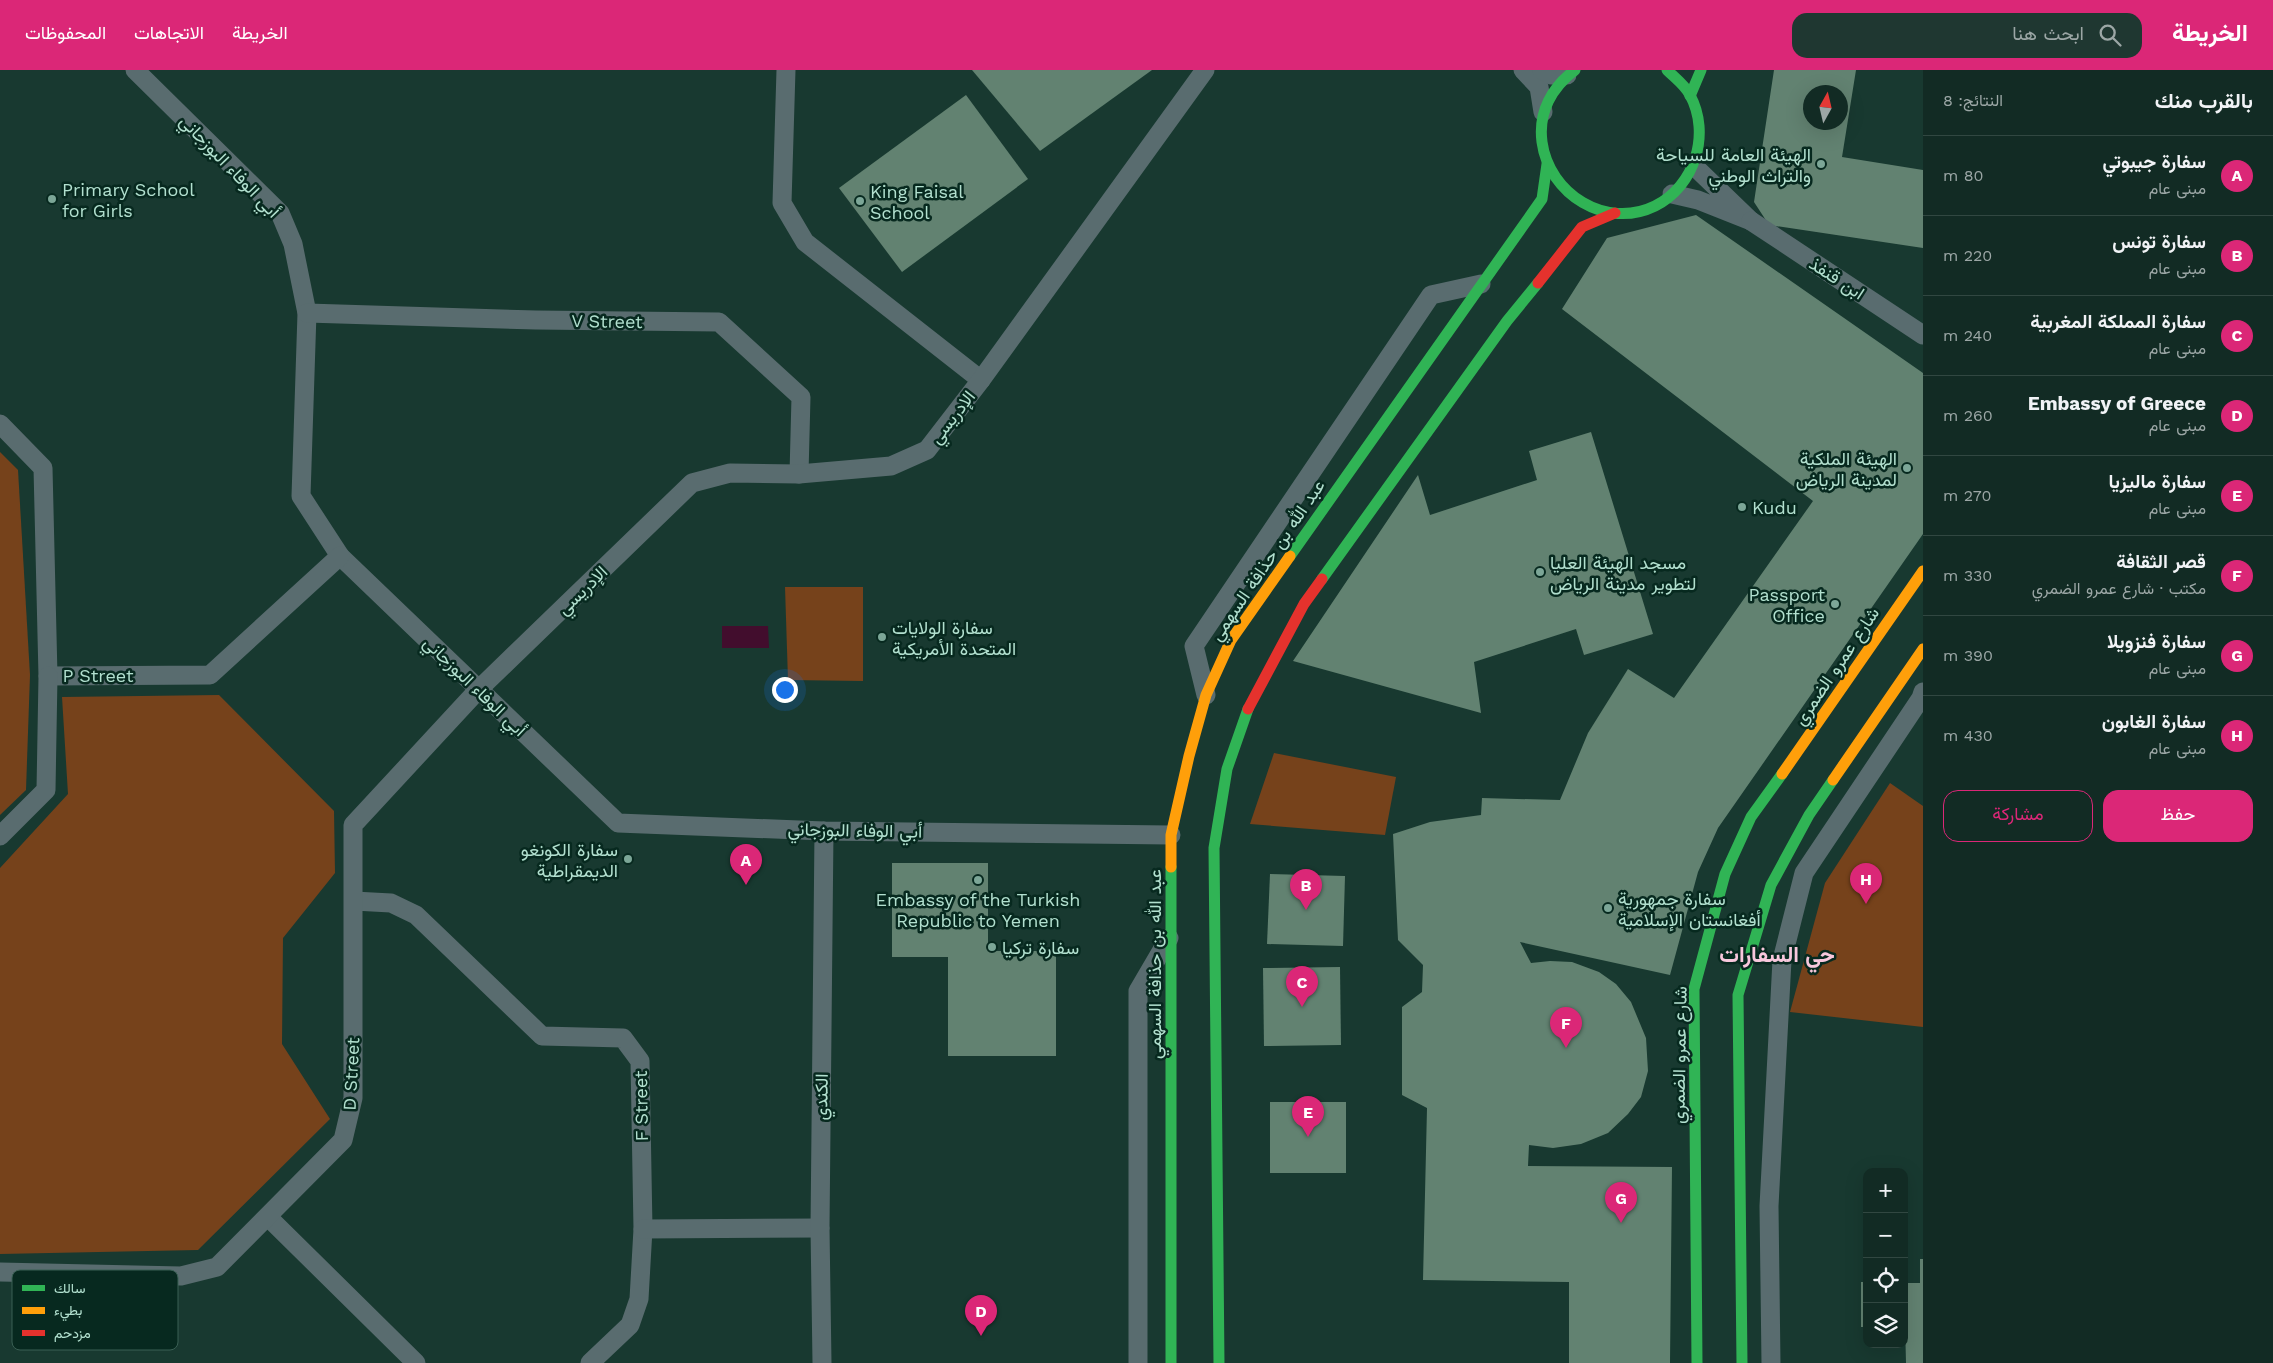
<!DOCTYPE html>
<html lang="ar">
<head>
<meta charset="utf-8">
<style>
	:root { --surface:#122b24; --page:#1f3731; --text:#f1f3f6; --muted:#9ca7a6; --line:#314741; --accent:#db2777 }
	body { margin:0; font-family:"Work Sans",Vazirmatn,sans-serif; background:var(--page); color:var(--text); direction:rtl }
	.controls { position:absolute; right:15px; bottom:15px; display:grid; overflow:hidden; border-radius:10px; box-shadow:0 5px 20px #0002 }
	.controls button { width:45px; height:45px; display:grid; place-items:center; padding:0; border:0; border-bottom:1px solid var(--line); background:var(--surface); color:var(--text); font:25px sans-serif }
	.compass { position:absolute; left:1803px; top:15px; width:45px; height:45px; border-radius:50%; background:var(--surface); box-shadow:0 5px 20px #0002; rotate:8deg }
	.you { position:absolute; left:784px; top:619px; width:18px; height:18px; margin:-12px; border:4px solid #fff; border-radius:50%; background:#1a73e8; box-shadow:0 0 0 8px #1a73e833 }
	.badge { display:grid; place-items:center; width:32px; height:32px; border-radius:50%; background:var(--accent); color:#fff; font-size:16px; font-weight:700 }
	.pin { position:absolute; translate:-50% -41px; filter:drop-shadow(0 1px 2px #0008) }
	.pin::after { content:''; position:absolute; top:26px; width:18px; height:15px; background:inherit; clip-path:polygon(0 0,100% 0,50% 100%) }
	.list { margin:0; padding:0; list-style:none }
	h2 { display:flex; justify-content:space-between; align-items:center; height:65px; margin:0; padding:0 20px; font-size:21px }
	h2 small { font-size:16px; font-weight:400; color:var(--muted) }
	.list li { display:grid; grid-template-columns:32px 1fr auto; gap:15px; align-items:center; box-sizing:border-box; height:80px; padding:0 20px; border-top:1px solid var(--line) }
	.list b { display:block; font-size:19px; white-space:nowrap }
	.list p { margin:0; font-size:16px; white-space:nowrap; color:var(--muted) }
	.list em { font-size:16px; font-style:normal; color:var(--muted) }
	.actions { display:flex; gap:10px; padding:15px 20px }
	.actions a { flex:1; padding:11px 0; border:1px solid var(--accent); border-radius:15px; text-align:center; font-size:18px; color:var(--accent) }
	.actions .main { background:var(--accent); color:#fff }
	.icon { flex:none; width:28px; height:28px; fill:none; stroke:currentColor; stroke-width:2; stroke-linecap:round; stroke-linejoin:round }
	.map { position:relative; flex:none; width:1923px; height:1293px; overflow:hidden; direction:ltr }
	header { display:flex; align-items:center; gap:30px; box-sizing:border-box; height:70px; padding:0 25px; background:var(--accent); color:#fff }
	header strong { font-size:24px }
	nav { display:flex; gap:28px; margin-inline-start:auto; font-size:18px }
	.search { width:350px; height:45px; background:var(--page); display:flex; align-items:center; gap:12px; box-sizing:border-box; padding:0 18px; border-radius:15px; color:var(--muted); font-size:19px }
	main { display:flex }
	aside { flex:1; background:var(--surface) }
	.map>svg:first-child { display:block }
</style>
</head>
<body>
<header>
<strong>الخريطة</strong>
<div class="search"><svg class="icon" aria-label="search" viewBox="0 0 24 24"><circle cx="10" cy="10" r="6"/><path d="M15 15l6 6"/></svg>ابحث هنا</div>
<nav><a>الخريطة</a><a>الاتجاهات</a><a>المحفوظات</a></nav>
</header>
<main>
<aside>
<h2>بالقرب منك<small>النتائج: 8</small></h2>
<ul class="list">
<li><span class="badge">A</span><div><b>سفارة جيبوتي</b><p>مبنى عام</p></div><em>80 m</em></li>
<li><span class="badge">B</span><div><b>سفارة تونس</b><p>مبنى عام</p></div><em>220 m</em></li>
<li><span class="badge">C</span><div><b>سفارة المملكة المغربية</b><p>مبنى عام</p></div><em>240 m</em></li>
<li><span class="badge">D</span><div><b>Embassy of Greece</b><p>مبنى عام</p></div><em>260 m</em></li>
<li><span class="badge">E</span><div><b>سفارة ماليزيا</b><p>مبنى عام</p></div><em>270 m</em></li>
<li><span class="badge">F</span><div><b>قصر الثقافة</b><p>مكتب · شارع عمرو الضمري</p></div><em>330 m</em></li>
<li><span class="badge">G</span><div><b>سفارة فنزويلا</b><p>مبنى عام</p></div><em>390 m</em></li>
<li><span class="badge">H</span><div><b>سفارة الغابون</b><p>مبنى عام</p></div><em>430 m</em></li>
</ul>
<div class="actions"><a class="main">حفظ</a><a>مشاركة</a></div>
</aside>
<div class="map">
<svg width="1923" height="1293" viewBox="0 0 1923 1293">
	<rect width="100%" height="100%" fill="#183930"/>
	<g fill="#76421b">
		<path d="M0,382L18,400L30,605L26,720L0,745Z"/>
		<path d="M785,517H863V611L788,610Z"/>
		<path d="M219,625L334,741L335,803L283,868L282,974L330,1049L198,1180L0,1184V798L68,724L62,627Z"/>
		<path d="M1274,683L1396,707L1385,765L1250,754Z"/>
		<path d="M1890,713L1923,736V957L1790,942L1825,813Z"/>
	</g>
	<path fill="#420d2d" d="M722,556H768L769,578H722Z"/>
	<g fill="#628271" fill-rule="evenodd">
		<path d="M972,0H1152L1040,81Z"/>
		<path d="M1774,0H1856L1842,87L1923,100V178L1769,155L1754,132ZM1810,22H1840V52H1810Z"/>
		<path d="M966,25L1028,109L902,202L839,118Z"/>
		<path d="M1696,145L1923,303V464L1718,758L1698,802L1670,905L1520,872L1531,893L1550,891L1572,892L1599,902L1616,914L1631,932L1646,968L1648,1001L1641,1027L1628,1044L1608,1063L1581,1074L1553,1078L1529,1075L1528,1096L1672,1097L1670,1293H1569V1212L1423,1210L1427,1038L1402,1025V937L1422,922L1423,895L1398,870L1393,764L1430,752L1481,745L1482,728L1560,730L1588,663L1628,599L1674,628L1813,431L1562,239L1607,168Z"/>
		<path d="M1591,362L1653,564L1584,585L1576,559L1474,592L1481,643L1293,591L1418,405L1430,445L1537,410L1529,381Z"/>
		<path d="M892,793H988V881H1056V986H948V887H892Z"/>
		<path d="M1270,804L1345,806L1343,876L1267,874Z"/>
		<path d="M1340,897L1341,975L1264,976L1263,898Z"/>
		<rect x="1270" y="1032" width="76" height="71"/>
		<path d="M1920,1189H1923V1293H1906L1904,1213H1920Z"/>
		<rect x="1861" y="1212" width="6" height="45"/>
	</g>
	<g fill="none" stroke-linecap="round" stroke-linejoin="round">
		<g stroke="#596c6f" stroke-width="19">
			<path d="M135,0L280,143L293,174L307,243L301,426L340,486L618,753L824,761L1171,765"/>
			<path d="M786,0L782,133L805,172L981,310"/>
			<path d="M1523,0L1539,17L1543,42"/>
			<path d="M1542,0L1551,5H1567"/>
			<path d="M1672,124L1698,130L1751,151L1694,96"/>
			<path d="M1751,151L1923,265"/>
			<path d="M307,243L536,250L719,252L801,327L799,404"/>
			<path d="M0,354L43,398L48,606L210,605L340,486"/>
			<path d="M1206,625L1194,576L1431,225L1481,214"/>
			<path d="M0,766L46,720L48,606"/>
			<path d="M354,831L391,833L416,845L542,966L623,968L640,991L643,1159L639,1229L630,1255L590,1293"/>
			<path d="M268,1147L416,1293"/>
			<path d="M643,1159L820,1158"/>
			<path d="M0,1202L181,1206L217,1197L343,1070L353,1028V755L478,620L692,413L730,403L799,404L891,396L927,380L981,310L1205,0"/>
			<path d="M822,1293L820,1158L824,761"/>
			<path d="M1138,1293V921L1169,868"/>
			<path d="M1771,1293L1769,1136L1782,890L1804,803L1921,628L1923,622"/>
		</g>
		<g stroke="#30b455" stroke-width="11">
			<path d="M1575,0C1552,17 1538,42 1542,72C1549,124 1606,160 1655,136C1695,116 1711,64 1690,25C1685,15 1675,8 1667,0"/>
			<path d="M1690,26L1701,0"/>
			<path d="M1290,486L1542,129L1547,94"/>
			<path d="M1322,509L1507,251L1538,213"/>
			<path d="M1171,797V1293"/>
			<path d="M1219,1293L1214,778L1227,699L1248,639"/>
			<path d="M1697,1293L1694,919L1725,804L1751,747L1782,704"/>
			<path d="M1742,1293L1738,925L1771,815L1809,745L1833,710"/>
		</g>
		<g stroke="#ff9f0a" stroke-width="11">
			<path d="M1782,704L1923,501"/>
			<path d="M1833,710L1923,579"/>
			<path d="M1171,797V765L1189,686L1206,625L1231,570L1290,486"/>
		</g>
		<g stroke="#e5322d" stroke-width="11">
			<path d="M1538,213L1582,157L1615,143"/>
			<path d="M1248,639L1304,534L1322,509"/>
		</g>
	</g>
	<g fill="#7ca697" stroke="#07291f" stroke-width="2">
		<circle cx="1821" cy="94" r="5"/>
		<circle cx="52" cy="129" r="5"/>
		<circle cx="860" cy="131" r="5"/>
		<circle cx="1907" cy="398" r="5"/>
		<circle cx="1742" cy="437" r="5"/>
		<circle cx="1540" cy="502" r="5"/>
		<circle cx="1835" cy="534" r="5"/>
		<circle cx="882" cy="567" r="5"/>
		<circle cx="628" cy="789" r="5"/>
		<circle cx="978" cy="810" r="5"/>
		<circle cx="1608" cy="838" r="5"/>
		<circle cx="992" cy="877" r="5"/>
	</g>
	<g text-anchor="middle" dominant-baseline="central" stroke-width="5" stroke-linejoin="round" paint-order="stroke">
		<g font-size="18" fill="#b2e0cf" stroke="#07291f" text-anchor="start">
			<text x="1811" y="84" text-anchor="end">الهيئة العامة للسياحة<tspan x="1811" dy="21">والتراث الوطني</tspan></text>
			<text x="62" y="119">Primary School<tspan x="62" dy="21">for Girls</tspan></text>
			<text x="870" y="121">King Faisal<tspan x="870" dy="21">School</tspan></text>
			<text x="1897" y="388" text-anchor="end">الهيئة الملكية<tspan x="1897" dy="21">لمدينة الرياض</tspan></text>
			<text x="1752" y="437">Kudu</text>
			<text x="1550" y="492">مسجد الهيئة العليا<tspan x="1550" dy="21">لتطوير مدينة الرياض</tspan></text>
			<text x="1825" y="524" text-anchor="end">Passport<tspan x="1825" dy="21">Office</tspan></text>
			<text x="892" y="557">سفارة الولايات<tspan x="892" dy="21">المتحدة الأمريكية</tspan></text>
			<text x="618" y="779" text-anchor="end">سفارة الكونغو<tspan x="618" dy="21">الديمقراطية</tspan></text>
			<text x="1618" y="828">سفارة جمهورية<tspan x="1618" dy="21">أفغانستان الإسلامية</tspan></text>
			<text x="978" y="829" text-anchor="middle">Embassy of the Turkish<tspan x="978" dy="21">Republic to Yemen</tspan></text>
			<text x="1002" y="877">سفارة تركيا</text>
		</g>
		<g font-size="18" fill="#b2e0cf" stroke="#07291f">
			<text transform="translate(230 96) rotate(46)">أبي الوفاء البوزجاني</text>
			<text transform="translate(1837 208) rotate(33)">ابن قنفذ</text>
			<text transform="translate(607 251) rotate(1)">V Street</text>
			<text transform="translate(952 347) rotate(-52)">الإدريسي</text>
			<text transform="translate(1267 490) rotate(-56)">عبد الله بن حذافة السهمي</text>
			<text transform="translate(582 520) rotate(-44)">الإدريسي</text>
			<text transform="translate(1836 596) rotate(-56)">شارع عمرو الضمري</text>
			<text x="98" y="605">P Street</text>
			<text transform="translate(475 616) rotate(44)">أبي الوفاء البوزجاني</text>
			<text transform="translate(855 760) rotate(1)">أبي الوفاء البوزجاني</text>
			<text transform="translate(1154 894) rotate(-90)">عبد الله بن حذافة السهمي</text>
			<text transform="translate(1679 985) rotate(-89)">شارع عمرو الضمري</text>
			<text transform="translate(351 1004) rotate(-87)">D Street</text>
			<text transform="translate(821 1027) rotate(-89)">الكندي</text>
			<text transform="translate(641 1036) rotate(-91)">F Street</text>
		</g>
		<g font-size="22" font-weight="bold" fill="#f8c8dd" stroke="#07291f">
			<text x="1777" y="884">حي السفارات</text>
		</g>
	</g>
	<rect x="12" y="1200" width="166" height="80" rx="8" fill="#07291f" stroke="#3a6054" stroke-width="1"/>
	<rect x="22" y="1215" width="23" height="6" fill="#30b455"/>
	<rect x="22" y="1237" width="23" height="7" fill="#ff9f0a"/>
	<rect x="22" y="1260" width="23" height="6" fill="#e5322d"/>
	<g font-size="14" fill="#b2e0cf">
		<text x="54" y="1223">سالك</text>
		<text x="54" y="1245">بطيء</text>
		<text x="54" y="1268">مزدحم</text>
	</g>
</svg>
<div class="controls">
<button>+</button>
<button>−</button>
<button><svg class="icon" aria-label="locate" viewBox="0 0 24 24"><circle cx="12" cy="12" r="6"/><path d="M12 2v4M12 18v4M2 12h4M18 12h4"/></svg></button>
<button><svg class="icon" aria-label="layers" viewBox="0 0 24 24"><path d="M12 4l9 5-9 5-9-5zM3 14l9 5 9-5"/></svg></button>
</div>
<svg class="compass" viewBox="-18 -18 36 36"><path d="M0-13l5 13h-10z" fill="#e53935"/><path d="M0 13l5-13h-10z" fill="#9ca7a6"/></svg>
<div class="you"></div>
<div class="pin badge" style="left:746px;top:815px">A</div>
<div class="pin badge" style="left:1306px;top:840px">B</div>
<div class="pin badge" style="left:1302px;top:937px">C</div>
<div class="pin badge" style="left:981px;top:1266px">D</div>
<div class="pin badge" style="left:1308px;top:1067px">E</div>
<div class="pin badge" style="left:1566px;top:978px">F</div>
<div class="pin badge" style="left:1621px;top:1153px">G</div>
<div class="pin badge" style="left:1866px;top:834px">H</div>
</div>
</main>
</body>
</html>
